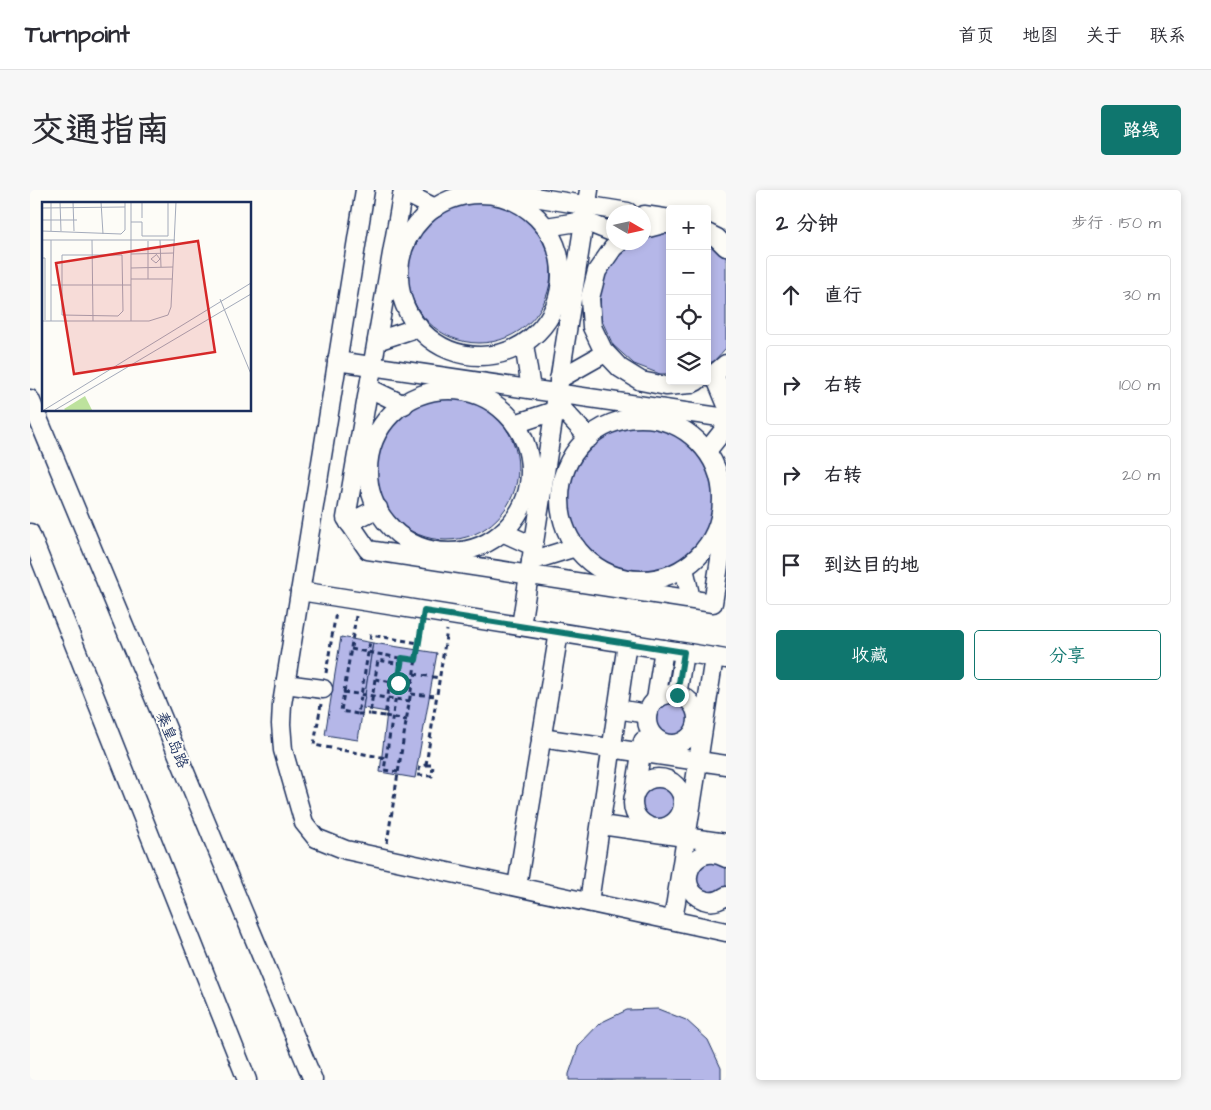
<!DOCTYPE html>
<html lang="zh">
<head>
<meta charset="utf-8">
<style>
	:root { --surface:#fff; --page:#f7f7f7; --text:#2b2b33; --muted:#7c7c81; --line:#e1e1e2; --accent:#0f766e }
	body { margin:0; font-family:"Architects Daughter","LXGW WenKai TC",sans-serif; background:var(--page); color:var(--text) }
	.controls { position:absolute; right:15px; top:15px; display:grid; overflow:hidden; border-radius:5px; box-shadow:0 2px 8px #0003 }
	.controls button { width:45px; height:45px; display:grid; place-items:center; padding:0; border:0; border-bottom:1px solid var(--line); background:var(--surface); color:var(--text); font:25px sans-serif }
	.compass { position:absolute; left:576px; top:15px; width:45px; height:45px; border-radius:50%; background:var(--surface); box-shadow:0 2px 8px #0003; rotate:99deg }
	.stop { position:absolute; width:15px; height:15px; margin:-11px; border:4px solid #0f766e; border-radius:50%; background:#fff }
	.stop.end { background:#0f766e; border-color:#fff; box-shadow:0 1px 5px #0008 }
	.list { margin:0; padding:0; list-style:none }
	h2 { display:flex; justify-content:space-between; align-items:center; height:65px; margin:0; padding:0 20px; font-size:21px }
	h2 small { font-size:16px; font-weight:400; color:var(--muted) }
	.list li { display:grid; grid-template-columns:32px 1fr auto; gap:15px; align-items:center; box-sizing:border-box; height:80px; margin:0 10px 10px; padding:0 10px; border:1px solid var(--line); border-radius:5px }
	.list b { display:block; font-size:19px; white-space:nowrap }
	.list em { font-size:16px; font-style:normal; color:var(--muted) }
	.actions { display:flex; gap:10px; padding:15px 20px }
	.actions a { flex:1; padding:11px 0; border:1px solid var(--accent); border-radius:5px; text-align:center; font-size:18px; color:var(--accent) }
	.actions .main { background:var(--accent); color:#fff }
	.icon { flex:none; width:28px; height:28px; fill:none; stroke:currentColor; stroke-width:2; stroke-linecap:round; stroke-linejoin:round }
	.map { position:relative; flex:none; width:696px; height:890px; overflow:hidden; border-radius:5px }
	header { display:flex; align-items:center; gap:30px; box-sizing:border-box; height:70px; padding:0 25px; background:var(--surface); border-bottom:1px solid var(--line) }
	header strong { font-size:24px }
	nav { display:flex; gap:28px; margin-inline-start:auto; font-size:18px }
	.intro { display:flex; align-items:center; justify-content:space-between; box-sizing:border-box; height:120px; padding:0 30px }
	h1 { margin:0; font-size:35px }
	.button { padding:12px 22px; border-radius:5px; background:var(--accent); color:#fff; font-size:18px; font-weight:700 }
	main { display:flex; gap:30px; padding:0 30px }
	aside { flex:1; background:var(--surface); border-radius:5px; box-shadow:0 2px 8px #0003 }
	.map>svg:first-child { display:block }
</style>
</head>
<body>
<header>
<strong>Turnpoint</strong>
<nav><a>首页</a><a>地图</a><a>关于</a><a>联系</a></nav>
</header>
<div class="intro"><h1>交通指南</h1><a class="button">路线</a></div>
<main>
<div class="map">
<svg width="696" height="890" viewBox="0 0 696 890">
	<rect width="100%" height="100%" fill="#fdfcf7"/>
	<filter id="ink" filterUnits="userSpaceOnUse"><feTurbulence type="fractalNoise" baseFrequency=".02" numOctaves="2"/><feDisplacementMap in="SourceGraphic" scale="10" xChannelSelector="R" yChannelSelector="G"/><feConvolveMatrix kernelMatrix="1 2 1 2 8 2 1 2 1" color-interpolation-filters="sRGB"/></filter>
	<g filter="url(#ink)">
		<g fill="#b5b7e8" stroke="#1b2f5e">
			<circle cx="449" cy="81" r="72"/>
			<path d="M640,41V184H630L604,174L583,155L571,129L570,101L580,74L599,53L614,52V47Z"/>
			<path d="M677,50L696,66V158L684,171L677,174Z"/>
			<circle cx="416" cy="278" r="72"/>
			<circle cx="611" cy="309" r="72"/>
			<path d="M311,447L343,453L328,550L295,545Z"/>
			<path d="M343,453L407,463L385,588L350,582L357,522L333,518Z"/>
			<circle cx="641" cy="529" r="22"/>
			<circle cx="628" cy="613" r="22"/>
			<path d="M696,671V705L664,702L665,673Z"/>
			<path d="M628,819L656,830L678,850L691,878V890H539V884L549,855L570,833L597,820Z"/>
		</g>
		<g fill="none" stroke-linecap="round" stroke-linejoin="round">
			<defs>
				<g id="minor">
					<path d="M335,0L252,514L251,534L253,560L274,633L286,648L316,660L696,742"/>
					<path d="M373,0L316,328L338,360L683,413L696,332"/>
					<path d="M373,2L405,18"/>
					<path d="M479,3L598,22"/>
					<circle cx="450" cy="85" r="81"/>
					<path d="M614,25L640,29"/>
					<path d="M516,37L554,31L584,43"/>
					<path d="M614,39L633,34H640"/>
					<path d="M677,43L687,48L696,57"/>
					<path d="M590,52L583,58L567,81L560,108L562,137L573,160L590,178L611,191L636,196L661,194L667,191"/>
					<path d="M347,151L389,137"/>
					<path d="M494,154L501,199"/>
					<path d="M307,171L696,228"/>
					<path d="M684,184L696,213"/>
					<path d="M677,187L684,184L696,174"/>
					<path d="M529,189L575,163"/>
					<path d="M339,198L374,215"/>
					<circle cx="419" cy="281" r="81"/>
					<path d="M0,209L283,890"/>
					<path d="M526,212L559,248"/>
					<circle cx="611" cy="309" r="81"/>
					<path d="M485,234L524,221"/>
					<path d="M677,261L696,237"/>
					<path d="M319,333L348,318"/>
					<path d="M472,342L503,356"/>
					<path d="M0,343L217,890"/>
					<path d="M501,371L546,357"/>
					<path d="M654,378L661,409"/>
					<path d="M270,401L696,469"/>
					<path d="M491,436L559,0"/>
					<path d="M255,494L293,499"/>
					<circle cx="642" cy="529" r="25"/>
					<path d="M647,505L654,463"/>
					<path d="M626,510L634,459"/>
					<path d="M587,519L617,524"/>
					<path d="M511,548L696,575"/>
					<circle cx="628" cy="613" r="25"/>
					<path d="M605,602L613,551"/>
					<path d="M571,635L696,653"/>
					<path d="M696,668C662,649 642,699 674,710C682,713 689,711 696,706"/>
					<path d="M487,696L529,442"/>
					<path d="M559,712L597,453"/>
					<path d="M643,730C657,642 671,555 684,467"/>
				</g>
			</defs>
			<use href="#minor" stroke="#1b2f5e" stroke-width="21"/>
			<g stroke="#1b2f5e" stroke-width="3" stroke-dasharray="5 4" stroke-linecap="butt">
				<path d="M326,426L311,521L328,524L341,445L389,453"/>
				<path d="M321,459L386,471"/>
				<path d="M296,483L306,422"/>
				<path d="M384,484L410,488"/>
				<path d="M345,489L340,524L355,526L360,492"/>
				<path d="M368,493L345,489L348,470L371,474"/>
				<path d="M313,502L380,511"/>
				<path d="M381,504L407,506"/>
				<path d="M291,514L284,555L356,568"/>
				<path d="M328,524H340"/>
				<path d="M355,526L377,530"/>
				<path d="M396,575L417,440"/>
				<path d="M396,575H403L402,586L388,585L390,576Z"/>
				<path d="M368,582L354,580L372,468"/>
				<path d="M357,653L391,437"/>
			</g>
			<use href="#minor" stroke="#fdfcf7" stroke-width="18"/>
		</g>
	</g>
	<g fill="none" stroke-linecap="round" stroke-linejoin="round" filter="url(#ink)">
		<path stroke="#0f766e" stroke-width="6" d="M368,493L372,468L386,470L394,421L654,462L647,505"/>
	</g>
	<g text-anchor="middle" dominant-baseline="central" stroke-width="4" stroke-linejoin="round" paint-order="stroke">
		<g font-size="15" fill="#1b2f5e" stroke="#fdfcf7">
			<text transform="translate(142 550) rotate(67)">秦皇岛路</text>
		</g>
	</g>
	<g transform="translate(12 12)">
		<rect width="209" height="209" fill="#fdfcf7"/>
		<path d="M43,194L50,208H23L22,207Z" fill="#bde29d"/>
		<path fill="none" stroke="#a3aaba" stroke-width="1" d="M0,0V29L79,32L83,28V0M18,0L19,29M31,0L32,29M59,0L61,32M0,6L83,5M100,16V0M0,18H35M89,20H100V34H126V0M9,29V0M0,38H133M50,38L51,119M118,38L119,65M106,39V77M89,52L132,51M114,52L118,57L114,61L109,57L114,53M20,53H80L81,109L76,114L20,113ZM0,56H3V118M89,66L131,65M89,77H130M9,83H89M178,97L209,172M0,119H107L126,113L129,105L134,0M9,119V38M89,119V0M2,208L209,81M13,208L209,92"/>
		<path fill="#d62828" fill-opacity="0.15" stroke="#d62828" stroke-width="2.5" d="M156,39L173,150L32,172L14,61Z"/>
		<rect width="209" height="209" fill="none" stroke="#1b2f5e" stroke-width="2.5"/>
	</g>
</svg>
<div class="controls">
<button>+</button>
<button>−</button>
<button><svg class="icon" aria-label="locate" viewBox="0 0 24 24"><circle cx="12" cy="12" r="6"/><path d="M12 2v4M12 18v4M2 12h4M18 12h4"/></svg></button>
<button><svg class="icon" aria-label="layers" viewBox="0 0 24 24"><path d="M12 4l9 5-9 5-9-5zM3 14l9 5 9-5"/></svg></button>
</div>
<svg class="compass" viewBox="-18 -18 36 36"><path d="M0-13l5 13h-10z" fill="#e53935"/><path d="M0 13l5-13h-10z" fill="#7c7c81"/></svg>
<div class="stop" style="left:368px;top:493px"></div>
<div class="stop end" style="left:647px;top:505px"></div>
</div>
<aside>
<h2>2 分钟<small>步行 · 150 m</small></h2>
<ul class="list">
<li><svg class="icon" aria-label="ahead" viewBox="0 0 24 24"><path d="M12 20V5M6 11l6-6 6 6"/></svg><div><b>直行</b></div><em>30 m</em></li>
<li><svg class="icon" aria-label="right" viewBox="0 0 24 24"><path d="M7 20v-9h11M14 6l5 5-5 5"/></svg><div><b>右转</b></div><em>100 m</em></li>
<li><svg class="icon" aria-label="right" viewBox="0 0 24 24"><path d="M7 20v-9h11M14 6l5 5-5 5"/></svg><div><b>右转</b></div><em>20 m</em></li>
<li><svg class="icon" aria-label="arrive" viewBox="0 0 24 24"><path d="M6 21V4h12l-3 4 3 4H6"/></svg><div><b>到达目的地</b></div></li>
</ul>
<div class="actions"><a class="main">收藏</a><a>分享</a></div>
</aside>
</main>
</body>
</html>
